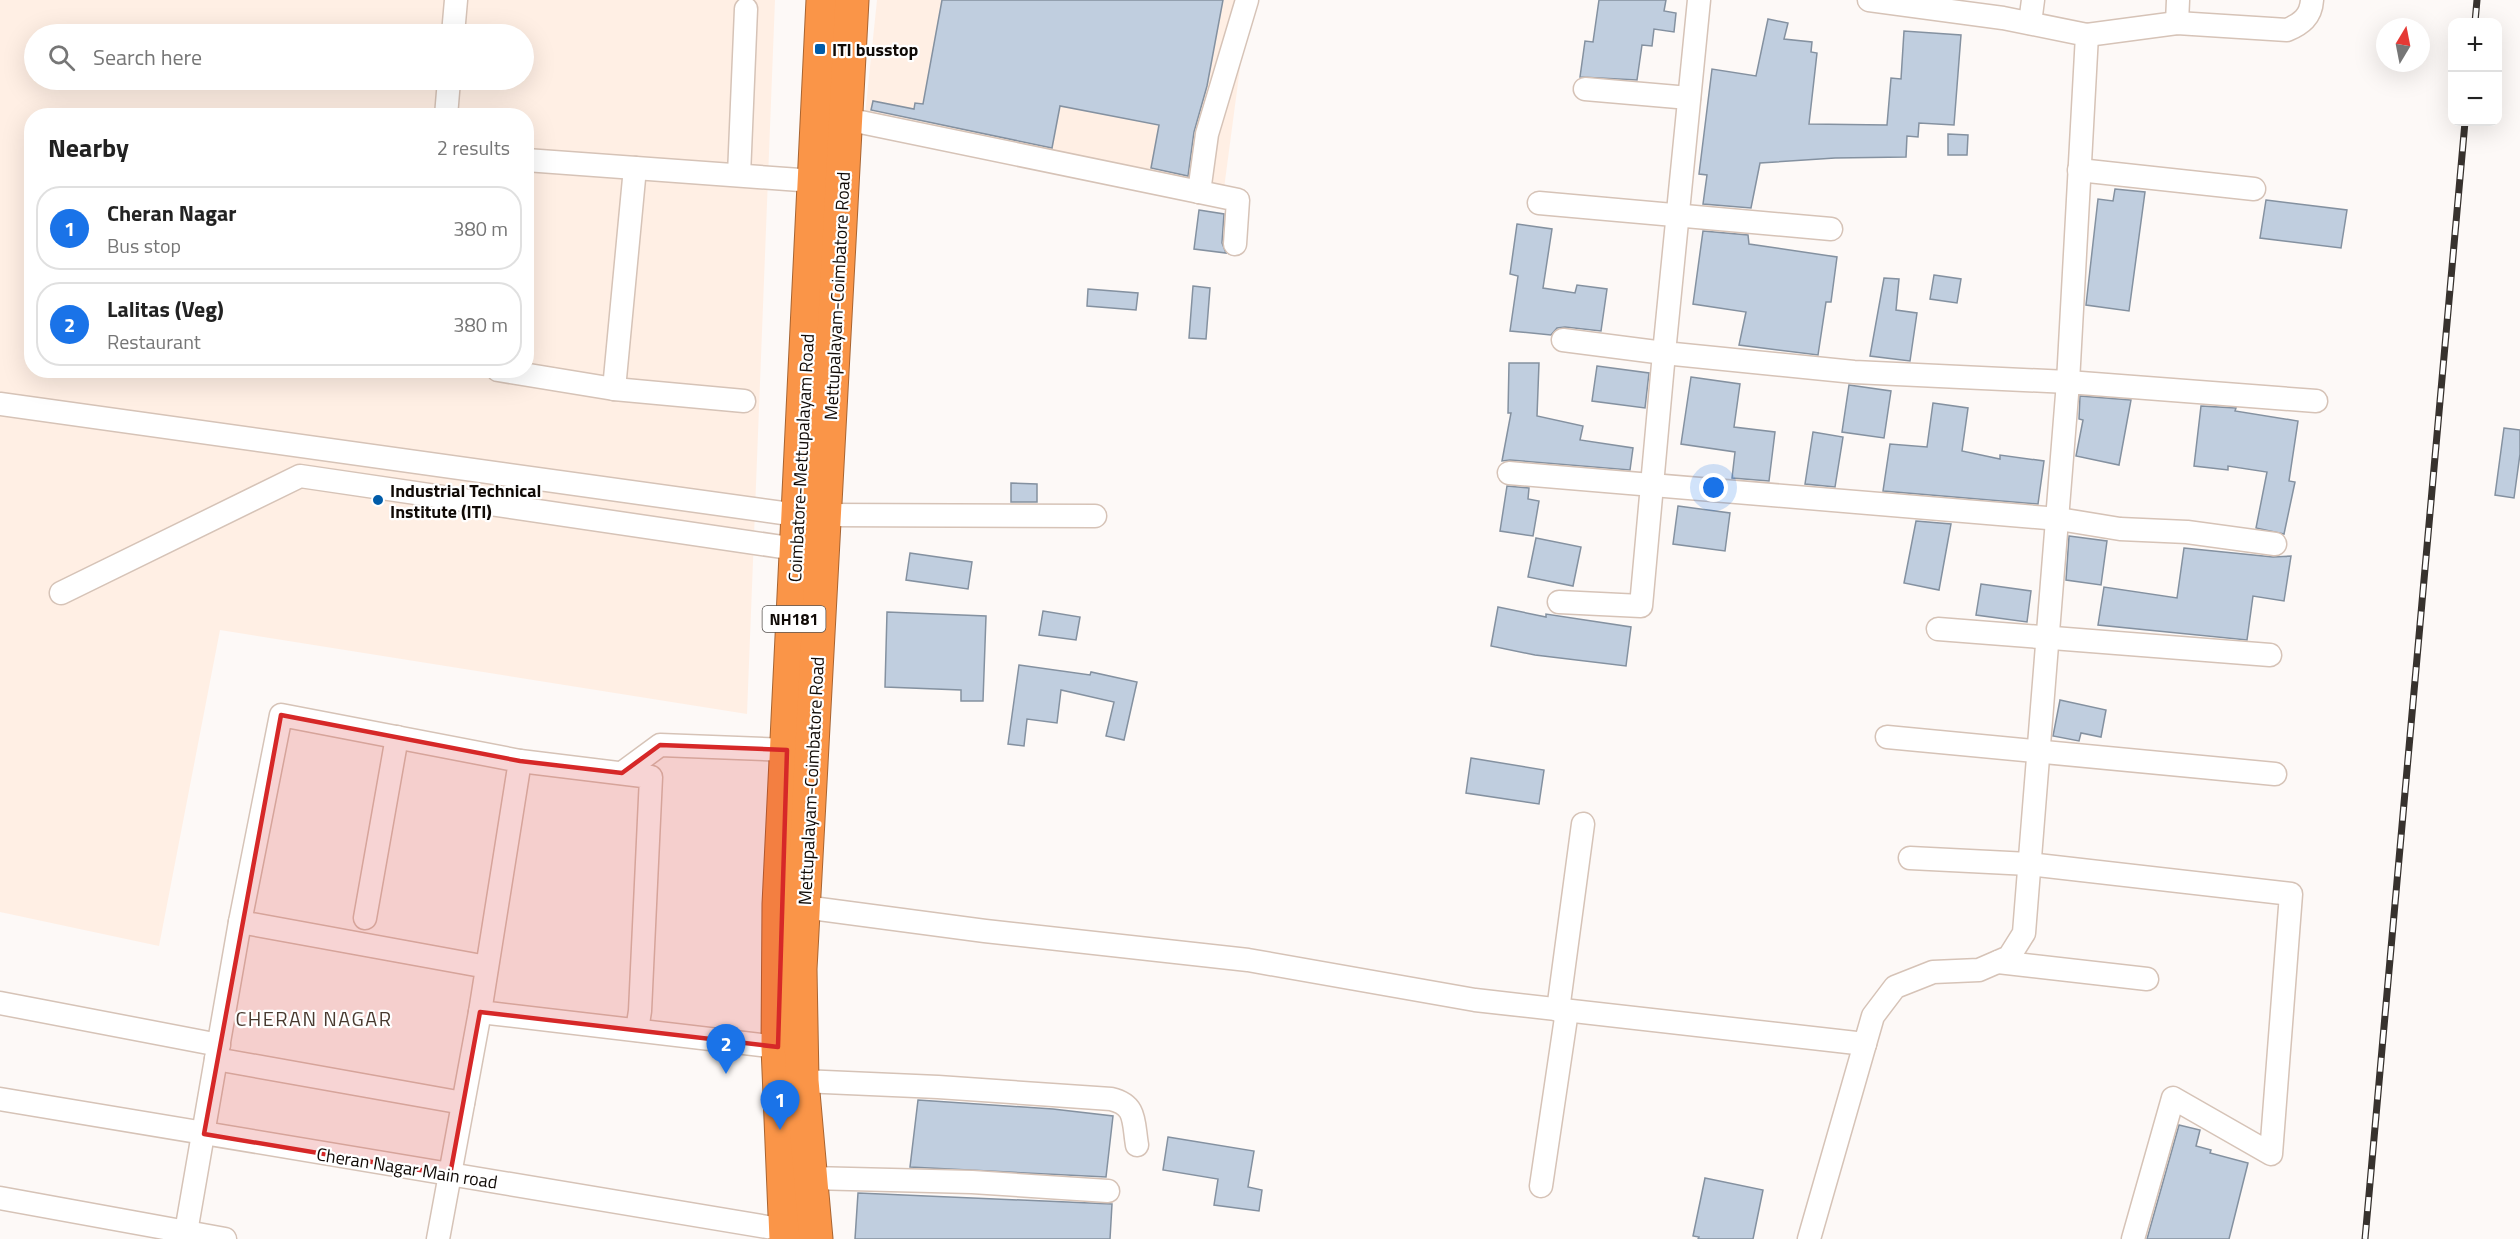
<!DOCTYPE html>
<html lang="en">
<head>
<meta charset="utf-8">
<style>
	:root { --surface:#fff; --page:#f6f6f6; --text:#222; --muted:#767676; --line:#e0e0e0; --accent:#1a73e8 }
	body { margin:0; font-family:"Titillium Web",sans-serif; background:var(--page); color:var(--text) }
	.controls { position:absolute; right:18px; top:18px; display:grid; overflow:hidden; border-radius:12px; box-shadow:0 6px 24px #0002 }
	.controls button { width:54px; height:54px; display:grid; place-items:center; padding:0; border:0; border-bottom:2px solid var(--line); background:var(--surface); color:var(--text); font:30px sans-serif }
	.compass { position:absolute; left:2376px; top:18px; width:54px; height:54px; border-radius:50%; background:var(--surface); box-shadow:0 6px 24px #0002; rotate:10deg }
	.you { position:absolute; left:1714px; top:488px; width:21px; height:21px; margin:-15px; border:4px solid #fff; border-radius:50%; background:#1a73e8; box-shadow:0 0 0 9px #1a73e833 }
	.badge { display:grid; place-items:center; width:39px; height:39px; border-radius:50%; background:var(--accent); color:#fff; font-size:20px; font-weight:700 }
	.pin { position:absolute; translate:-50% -50px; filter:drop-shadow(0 2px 3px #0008) }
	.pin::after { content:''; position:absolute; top:32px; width:21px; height:18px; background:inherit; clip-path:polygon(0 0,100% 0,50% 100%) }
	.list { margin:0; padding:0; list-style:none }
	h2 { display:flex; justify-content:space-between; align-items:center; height:78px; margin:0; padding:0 24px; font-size:26px }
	h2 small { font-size:20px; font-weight:400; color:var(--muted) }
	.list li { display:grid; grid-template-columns:39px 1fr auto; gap:18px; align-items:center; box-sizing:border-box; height:84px; margin:0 12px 12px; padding:0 12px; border:2px solid var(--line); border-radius:24px }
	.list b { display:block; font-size:22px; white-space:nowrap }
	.list p { margin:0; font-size:20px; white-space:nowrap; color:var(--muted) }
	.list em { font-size:20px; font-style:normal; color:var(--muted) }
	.icon { flex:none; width:33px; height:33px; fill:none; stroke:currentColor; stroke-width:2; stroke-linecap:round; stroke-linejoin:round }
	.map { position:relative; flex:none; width:2520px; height:1239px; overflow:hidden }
	.search { position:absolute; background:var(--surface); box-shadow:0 6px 24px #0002; left:24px; top:24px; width:510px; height:66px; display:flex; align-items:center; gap:15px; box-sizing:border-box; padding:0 21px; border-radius:33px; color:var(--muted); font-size:22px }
	.panel { position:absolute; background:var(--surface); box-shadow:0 6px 24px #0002; left:24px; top:108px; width:510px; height:270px; border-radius:24px }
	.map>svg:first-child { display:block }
</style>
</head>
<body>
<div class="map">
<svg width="2520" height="1239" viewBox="0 0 2520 1239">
	<rect width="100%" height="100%" fill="#fdf9f7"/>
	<g fill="#ffefe4" fill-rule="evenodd">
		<path d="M0,0H775L747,714L220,630L159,946L0,912ZM34,34H524V80H34ZM32,116H526V370H32Z"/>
		<path d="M877,0H1249L1223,196L865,115Z"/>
	</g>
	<g fill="#c0cedf" stroke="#8491a0" stroke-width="1.5">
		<path d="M942,0H1223L1207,86L1194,132L1188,176L1151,168L1159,125L1060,106L1052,148L871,110L873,101L914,109L915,103L923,104Z"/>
		<path d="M1599,0H1666L1664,11L1676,13L1674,32L1654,29L1652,46L1642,45L1637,80L1580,77L1585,41L1593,42Z"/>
		<path d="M1768,19L1788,23L1784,39L1812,42L1811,52L1817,53L1809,124L1887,125L1891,78L1901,79L1904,31L1961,35L1954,125L1919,123L1918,137L1907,136L1906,157L1835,158L1760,163L1751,208L1703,204L1707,175L1699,174L1712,69L1756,76Z"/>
		<path d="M1948,134L1968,135L1967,155H1948Z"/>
		<path d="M2115,189L2145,192L2129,311L2086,305L2098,199L2113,201Z"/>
		<path d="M2266,200L2347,210L2341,248L2260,238Z"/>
		<path d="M1199,210L1224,214L1222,243L1226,253L1194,249Z"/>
		<path d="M1517,224L1552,229L1543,288L1575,293L1577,285L1607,289L1601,331L1565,327L1557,328L1551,335L1510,331L1518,276L1510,274Z"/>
		<path d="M1703,231L1748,235L1749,244L1837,257L1831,302H1826L1818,355L1739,345L1746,312L1693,304Z"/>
		<path d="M1934,275L1961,279L1957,303L1930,299Z"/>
		<path d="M1884,278L1899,279L1896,310L1917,313L1910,361L1870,356Z"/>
		<path d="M1193,286L1210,288L1206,339L1189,338Z"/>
		<path d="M1088,289L1138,293L1136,310L1087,306Z"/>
		<path d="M1509,363H1539L1537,416L1583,426L1580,440L1633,448L1630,470L1510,460L1502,461L1511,413H1508Z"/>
		<path d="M1597,366L1649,373L1645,408L1592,401Z"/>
		<path d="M1691,377L1740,384L1734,427L1775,432L1769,481L1732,478L1735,452L1681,444Z"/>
		<path d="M1849,385L1891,391L1884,438L1842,432Z"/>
		<path d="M2080,396L2131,400L2119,465L2076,456L2083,420L2079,419Z"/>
		<path d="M1933,403L1968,408L1962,451L2000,459V455L2044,461L2038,504L1883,491L1890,444L1927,447Z"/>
		<path d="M2201,406L2236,408L2235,411L2298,421L2289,481L2295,482L2284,534L2256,528L2267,472L2228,466V470L2194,466Z"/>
		<path d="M2504,428L2520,430V454L2514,498L2495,495Z"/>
		<path d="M1813,432L1843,437L1835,487L1805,484Z"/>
		<path d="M1011,483L1037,484V502H1011Z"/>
		<path d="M1507,486L1529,488L1528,499L1539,501L1533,536L1500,531Z"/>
		<path d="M1678,506L1730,513L1725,551L1673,544Z"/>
		<path d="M1916,521L1951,524L1939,590L1904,583Z"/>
		<path d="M2069,536L2107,541L2101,585L2066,580Z"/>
		<path d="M1536,538L1581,547L1573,586L1528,577Z"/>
		<path d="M2184,548L2273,557L2291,556L2284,601L2253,596L2247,640L2098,625L2104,587L2177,598Z"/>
		<path d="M910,553L972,562L968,589L906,580Z"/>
		<path d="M1981,584L2031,591L2027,622L1976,615Z"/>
		<path d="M1498,607L1546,617V614L1631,627L1626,666L1535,655L1491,646Z"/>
		<path d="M1043,611L1080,617L1076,640L1039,635Z"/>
		<path d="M887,612L986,616L983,701H961V690L885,687Z"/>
		<path d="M1019,665L1090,675L1091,672L1137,682L1124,740L1106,736L1114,702L1061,690L1057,723L1027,719L1024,746L1008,744Z"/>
		<path d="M2060,700L2106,710L2101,737L2081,733L2079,741L2053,736Z"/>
		<path d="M1471,758L1544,770L1539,804L1466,793Z"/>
		<path d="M918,1100L1053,1109L1113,1116L1106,1177L910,1167Z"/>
		<path d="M2179,1125L2200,1130L2196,1146L2211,1150L2210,1153L2248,1163L2229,1239H2147Z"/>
		<path d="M1168,1137L1254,1151L1248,1187L1262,1190L1259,1211L1214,1205L1218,1179L1163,1170Z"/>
		<path d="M1705,1178L1763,1190L1753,1239H1698L1699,1237L1693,1236Z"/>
		<path d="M858,1193L1112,1204L1110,1239H855Z"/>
	</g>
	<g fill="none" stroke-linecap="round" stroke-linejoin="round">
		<defs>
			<g id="minor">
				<path d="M1699,0L1664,353L1854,372L2068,382L2087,35L2003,18L1869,0"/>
				<path d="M2030,23L2033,0"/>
				<path d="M2177,23L2178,0"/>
				<path d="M453,34L456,0"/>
				<path d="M2087,35L2177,23L2287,30C2301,24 2311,17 2312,0"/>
				<path d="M1585,89L1689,98"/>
				<path d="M446,116L449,80"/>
				<path d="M846,119L1238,200L1235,244"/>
				<path d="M526,160L814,181"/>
				<path d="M2079,170L2254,189"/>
				<path d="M739,175L746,9"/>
				<path d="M1199,192L1207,134L1247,0"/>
				<path d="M1539,203L1831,229"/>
				<path d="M498,370L614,389L744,401"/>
				<path d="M614,389L635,168"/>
				<path d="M0,404L797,515"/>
				<path d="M1509,473L2059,519L2120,529L2187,532L2275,544"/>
				<path d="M825,515L1095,516"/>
				<path d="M61,593L300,476L796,549"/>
				<path d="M1559,602L1641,606L1664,353L1563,340"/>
				<path d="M1938,629L2270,655"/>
				<path d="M1887,737L2275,774"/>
				<path d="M520,761L651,777L640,1011L637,1030"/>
				<path d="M622,773L660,745L787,750"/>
				<path d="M1910,858L2029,864L2291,894L2271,1154L2173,1098L2133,1239"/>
				<path d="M804,907L985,931L1248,960L1475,1000L1865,1044"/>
				<path d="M365,918L397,737"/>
				<path d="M1998,962L2147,979"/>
				<path d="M487,967L240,922L281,715L520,761L480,1012L778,1047"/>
				<path d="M0,1003L219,1045"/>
				<path d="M1558,1010L1583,824"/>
				<path d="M216,1059L240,922"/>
				<path d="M802,1081L938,1087L1111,1099C1137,1105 1133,1122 1137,1145"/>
				<path d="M0,1099L785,1230L799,1229"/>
				<path d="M810,1178L972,1182L1108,1191"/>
				<path d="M1541,1186L1567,1011"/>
				<path d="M0,1198L225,1239"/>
				<path d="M186,1232L216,1059L463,1103"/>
				<path d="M438,1239L480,1012"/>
				<path d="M1809,1239L1873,1016L1895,987L1933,972L1979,970L2009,957L2024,933L2068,382L2316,401"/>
			</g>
			<g id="highway">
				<path d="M786,1239L778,1047L779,904L823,0"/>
				<path d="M816,1239L802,1081L800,969L852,0"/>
			</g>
		</defs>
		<use href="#minor" stroke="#d6c3b7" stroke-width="25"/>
		<use href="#highway" stroke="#a86431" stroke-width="35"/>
		<use href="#minor" stroke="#fff" stroke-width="22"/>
		<use href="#highway" stroke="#fa9548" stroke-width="33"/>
		<defs>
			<g id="rail">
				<path d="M2475,22L2477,0"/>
				<path d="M2365,1239L2465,122"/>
			</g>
		</defs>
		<use href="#rail" stroke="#37322e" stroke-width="7"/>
		<use href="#rail" stroke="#fff" stroke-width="4.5" stroke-dasharray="14" stroke-linecap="butt"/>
	</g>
	<path fill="#d62828" fill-opacity="0.2" stroke="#d62828" stroke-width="4.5" stroke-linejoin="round" d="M281,715L520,761L622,773L660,745L787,750L778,1047L480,1012L450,1175L204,1134Z"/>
	<g fill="#005ca9" stroke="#fff" stroke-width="2">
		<rect x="814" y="43" width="12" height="12" rx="3"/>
		<circle cx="378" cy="500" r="6"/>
	</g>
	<g text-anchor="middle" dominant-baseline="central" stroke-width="4.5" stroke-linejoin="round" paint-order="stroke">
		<rect fill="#fff" stroke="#585451" stroke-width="1.5" x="762.5" y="606" width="63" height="26" rx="4.5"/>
		<g font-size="16" font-weight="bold" fill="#100a06">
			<text x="794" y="619">NH181</text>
		</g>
		<g font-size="18" font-weight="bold" fill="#100a06" stroke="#fff" text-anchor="start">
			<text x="832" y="49">ITI busstop</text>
			<text x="390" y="490">Industrial Technical<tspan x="390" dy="21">Institute (ITI)</tspan></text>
		</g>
		<g font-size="18" fill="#100a06" stroke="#fff">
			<text transform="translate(837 296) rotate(-87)">Mettupalayam-Coimbatore Road</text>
			<text transform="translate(801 458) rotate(-87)">Coimbatore-Mettupalayam Road</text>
			<text transform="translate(811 781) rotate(-87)">Mettupalayam-Coimbatore Road</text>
			<text transform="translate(407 1168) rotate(9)">Cheran Nagar Main road</text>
		</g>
		<g font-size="20" letter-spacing="1.5" fill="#48392f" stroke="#fff">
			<text x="314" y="1018">CHERAN NAGAR</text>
		</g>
	</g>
</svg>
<div class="controls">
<button>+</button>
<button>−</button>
</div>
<svg class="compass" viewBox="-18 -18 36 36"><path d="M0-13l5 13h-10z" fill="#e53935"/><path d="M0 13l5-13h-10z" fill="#767676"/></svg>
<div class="you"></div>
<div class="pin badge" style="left:780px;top:1130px">1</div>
<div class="pin badge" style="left:726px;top:1074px">2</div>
<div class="search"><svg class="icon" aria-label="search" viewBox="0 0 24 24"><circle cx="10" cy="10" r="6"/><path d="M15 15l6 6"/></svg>Search here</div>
<section class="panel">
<h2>Nearby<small>2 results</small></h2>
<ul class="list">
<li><span class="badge">1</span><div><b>Cheran Nagar</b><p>Bus stop</p></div><em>380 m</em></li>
<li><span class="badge">2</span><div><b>Lalitas (Veg)</b><p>Restaurant</p></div><em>380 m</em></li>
</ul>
</section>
</div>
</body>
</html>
